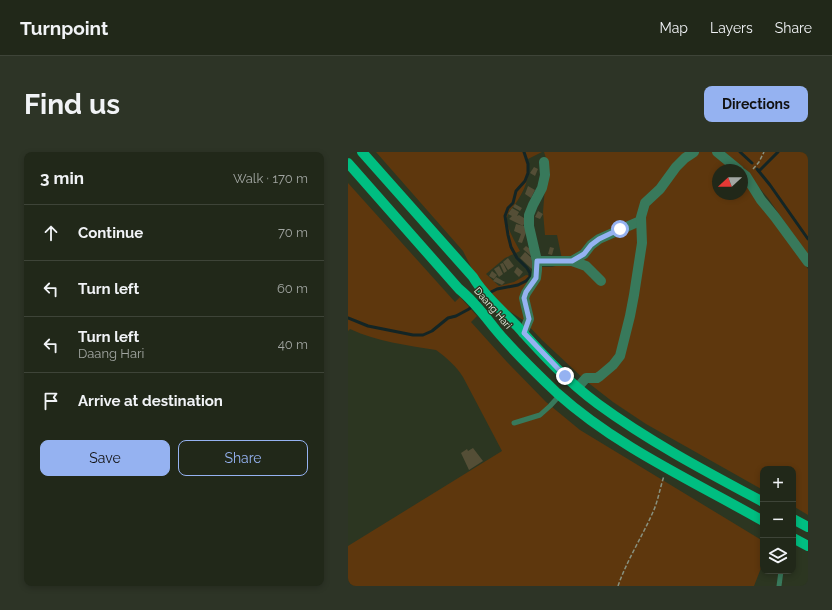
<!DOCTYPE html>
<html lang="en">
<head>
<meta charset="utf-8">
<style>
	:root { --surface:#212819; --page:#2d3426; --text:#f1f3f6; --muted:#a2a6a2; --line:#3e4438; --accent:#95b2f1 }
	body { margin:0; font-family:Raleway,sans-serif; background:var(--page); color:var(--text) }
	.controls { position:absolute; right:12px; bottom:12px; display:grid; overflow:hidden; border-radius:8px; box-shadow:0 2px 6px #0003 }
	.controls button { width:36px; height:36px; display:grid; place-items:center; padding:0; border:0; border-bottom:1px solid var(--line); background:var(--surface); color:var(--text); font:20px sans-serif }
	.compass { position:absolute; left:364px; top:12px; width:36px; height:36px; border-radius:50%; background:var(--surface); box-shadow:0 2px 6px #0003; rotate:249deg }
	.stop { position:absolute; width:12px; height:12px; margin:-9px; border:3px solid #95b2f1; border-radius:50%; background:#fff }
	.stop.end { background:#95b2f1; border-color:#fff; box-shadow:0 1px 4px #0008 }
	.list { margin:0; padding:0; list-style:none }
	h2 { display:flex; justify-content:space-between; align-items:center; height:52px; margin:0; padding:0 16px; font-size:17px }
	h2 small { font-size:13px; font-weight:400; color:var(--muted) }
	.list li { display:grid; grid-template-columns:26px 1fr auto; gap:12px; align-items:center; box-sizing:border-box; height:56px; padding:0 16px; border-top:1px solid var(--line) }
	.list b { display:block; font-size:15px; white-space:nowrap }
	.list p { margin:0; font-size:13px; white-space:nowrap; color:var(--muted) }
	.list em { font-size:13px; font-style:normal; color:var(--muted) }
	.actions { display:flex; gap:8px; padding:12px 16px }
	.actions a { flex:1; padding:9px 0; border:1px solid var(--accent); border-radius:8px; text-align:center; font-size:14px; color:var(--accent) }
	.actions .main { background:var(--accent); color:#111 }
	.icon { flex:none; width:22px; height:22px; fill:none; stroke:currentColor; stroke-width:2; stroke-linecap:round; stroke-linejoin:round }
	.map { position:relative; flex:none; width:460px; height:434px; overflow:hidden; border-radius:8px }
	header { display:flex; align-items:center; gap:24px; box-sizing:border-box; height:56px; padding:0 20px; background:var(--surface); border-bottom:1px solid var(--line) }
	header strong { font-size:19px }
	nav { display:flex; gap:22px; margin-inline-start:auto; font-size:14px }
	.intro { display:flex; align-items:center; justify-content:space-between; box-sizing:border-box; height:96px; padding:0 24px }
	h1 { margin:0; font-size:28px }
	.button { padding:10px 18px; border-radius:8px; background:var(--accent); color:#111; font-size:14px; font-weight:700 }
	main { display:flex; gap:24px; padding:0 24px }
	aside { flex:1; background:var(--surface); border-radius:8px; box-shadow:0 2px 6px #0003 }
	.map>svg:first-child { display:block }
</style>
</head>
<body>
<header>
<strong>Turnpoint</strong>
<nav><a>Map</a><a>Layers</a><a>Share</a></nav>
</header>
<div class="intro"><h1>Find us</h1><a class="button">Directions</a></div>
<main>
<aside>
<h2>3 min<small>Walk · 170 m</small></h2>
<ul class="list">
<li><svg class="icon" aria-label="ahead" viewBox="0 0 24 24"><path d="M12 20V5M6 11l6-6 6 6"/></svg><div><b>Continue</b></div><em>70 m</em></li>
<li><svg class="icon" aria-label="left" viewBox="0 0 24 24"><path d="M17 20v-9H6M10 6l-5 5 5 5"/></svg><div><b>Turn left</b></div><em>60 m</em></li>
<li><svg class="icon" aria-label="left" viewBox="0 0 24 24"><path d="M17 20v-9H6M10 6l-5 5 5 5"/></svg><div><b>Turn left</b><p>Daang Hari</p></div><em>40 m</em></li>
<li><svg class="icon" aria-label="arrive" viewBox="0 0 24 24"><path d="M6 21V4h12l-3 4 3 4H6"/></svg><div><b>Arrive at destination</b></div></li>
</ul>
<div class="actions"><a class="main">Save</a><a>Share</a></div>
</aside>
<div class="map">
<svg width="460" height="434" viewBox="0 0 460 434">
	<rect width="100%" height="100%" fill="#2c3621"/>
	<g fill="#5e370d">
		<path d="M28,0H194L180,7C183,24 177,37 168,51C163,58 158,61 159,70C161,80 167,90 172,99L157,106L138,122L151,134L166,130L178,123L191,125L193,115H204L215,112L209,83H197L195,60L199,9L196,0H365L384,18H370V42H394V27L398,30L460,117V363L445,354V317H415V338L298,272L265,250L238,229L194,188L175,168L155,155L127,123L115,99Z"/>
		<path d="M377,0H460V104L420,46L397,19Z"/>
		<path d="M0,31L107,150L112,145L129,164L123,170L159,210L198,250L232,278L415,389V411L406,434H0V394L154,299L115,225C108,214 99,206 88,198C58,193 30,190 2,177L0,179Z"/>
	</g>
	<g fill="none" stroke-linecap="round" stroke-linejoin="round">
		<g stroke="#132525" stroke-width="3">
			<path d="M392,0L404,11"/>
			<path d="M409,17L422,33L460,87"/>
			<path d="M411,19L430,0"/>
			<path d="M0,166L20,174L65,183H75L84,179L100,166L108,164L121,157L141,141L149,137L170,133L178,129L182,125V121L179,116L169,106L163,95L160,83L157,64L160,56L165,51L168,39L177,29L180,21V12L176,0"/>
		</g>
	</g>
	<g fill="#544e36">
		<path d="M186,15L190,17L187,24L182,21Z"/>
		<path d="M180,34L187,38L183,46L177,42Z"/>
		<path d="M167,52L174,56L172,59L165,55Z"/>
		<path d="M164,56L171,60L169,64L171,63L176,66L177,65V70L175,74L161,67L164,64L160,62Z"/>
		<path d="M190,59L195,62L192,67L187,65Z"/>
		<path d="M168,72L180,75L174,91L170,90L173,82L166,79Z"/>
		<path d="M178,94L186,100L183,104L175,97Z"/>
		<path d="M202,95L206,96L204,103L200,102Z"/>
		<path d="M177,100L187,109L185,118L172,106Z"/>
		<path d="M160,106L166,114L160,118L155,110Z"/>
		<path d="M155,111L159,119L156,121L152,112Z"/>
		<path d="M151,114L155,122L151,125L146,117Z"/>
		<path d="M169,115L175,120L171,125L166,120Z"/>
		<path d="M144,119L149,123L146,127L141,124Z"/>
		<path d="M148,125L157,130L154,133L145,129Z"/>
		<path d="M125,296L135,309L121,318L113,301L119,297L120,299Z"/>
	</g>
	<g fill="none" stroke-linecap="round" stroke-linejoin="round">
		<g stroke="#88917f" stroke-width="1.5" stroke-dasharray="4 2" stroke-linecap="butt">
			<path d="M405,17L411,10L416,0"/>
			<path d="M270,434C279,408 294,385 305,360C310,349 312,336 316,324"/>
		</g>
		<g stroke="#38795b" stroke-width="5">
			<path d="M166,271L192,263L202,254L212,243"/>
			<path d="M431,434L433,419"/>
		</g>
		<g stroke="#38795b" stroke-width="10">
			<path d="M369,0L391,18"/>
			<path d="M394,21L398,24L413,48L427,65L460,110"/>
			<path d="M189,109H224L236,102L243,93L251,87L292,69"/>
			<path d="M224,109L238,114L253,129"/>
			<path d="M175,181L181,167L176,146L178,141L188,126L189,118V109L181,74V63L185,53L194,36L197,23L196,10"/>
			<path d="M230,235L238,226H249L252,224L265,213L272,204L282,164L286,143L294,91L293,65L297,51L312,37L328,15L337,6L346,0"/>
		</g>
		<g stroke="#00be81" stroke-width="10">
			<path d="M14,0L125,125C136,144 154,158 169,174C194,202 220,230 250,252C302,290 359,320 415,350"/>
			<path d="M0,11L111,137C126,149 136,163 148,178C166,200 188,221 209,241C269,295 345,329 415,369"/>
			<path d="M445,367L460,375"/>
			<path d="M445,386L460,394"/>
		</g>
	</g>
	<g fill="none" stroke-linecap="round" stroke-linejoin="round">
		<path stroke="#95b2f1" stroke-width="5" d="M217,224L176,181L181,167L176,146L178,140L188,126L189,109H224L236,102L243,93L251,87L272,77"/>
	</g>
	<g text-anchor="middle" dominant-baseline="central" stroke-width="3" stroke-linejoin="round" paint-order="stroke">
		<g font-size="10" fill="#edf4e6" stroke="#2c3621">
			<text transform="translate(145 156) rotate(49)">Daang Hari</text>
		</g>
	</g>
</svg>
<div class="controls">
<button>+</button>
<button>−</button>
<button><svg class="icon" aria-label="layers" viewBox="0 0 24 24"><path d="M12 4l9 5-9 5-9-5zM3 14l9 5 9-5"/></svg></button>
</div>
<svg class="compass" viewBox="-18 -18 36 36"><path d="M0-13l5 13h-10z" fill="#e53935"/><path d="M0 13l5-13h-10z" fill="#a2a6a2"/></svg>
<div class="stop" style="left:272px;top:77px"></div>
<div class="stop end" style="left:217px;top:224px"></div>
</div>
</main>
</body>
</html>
